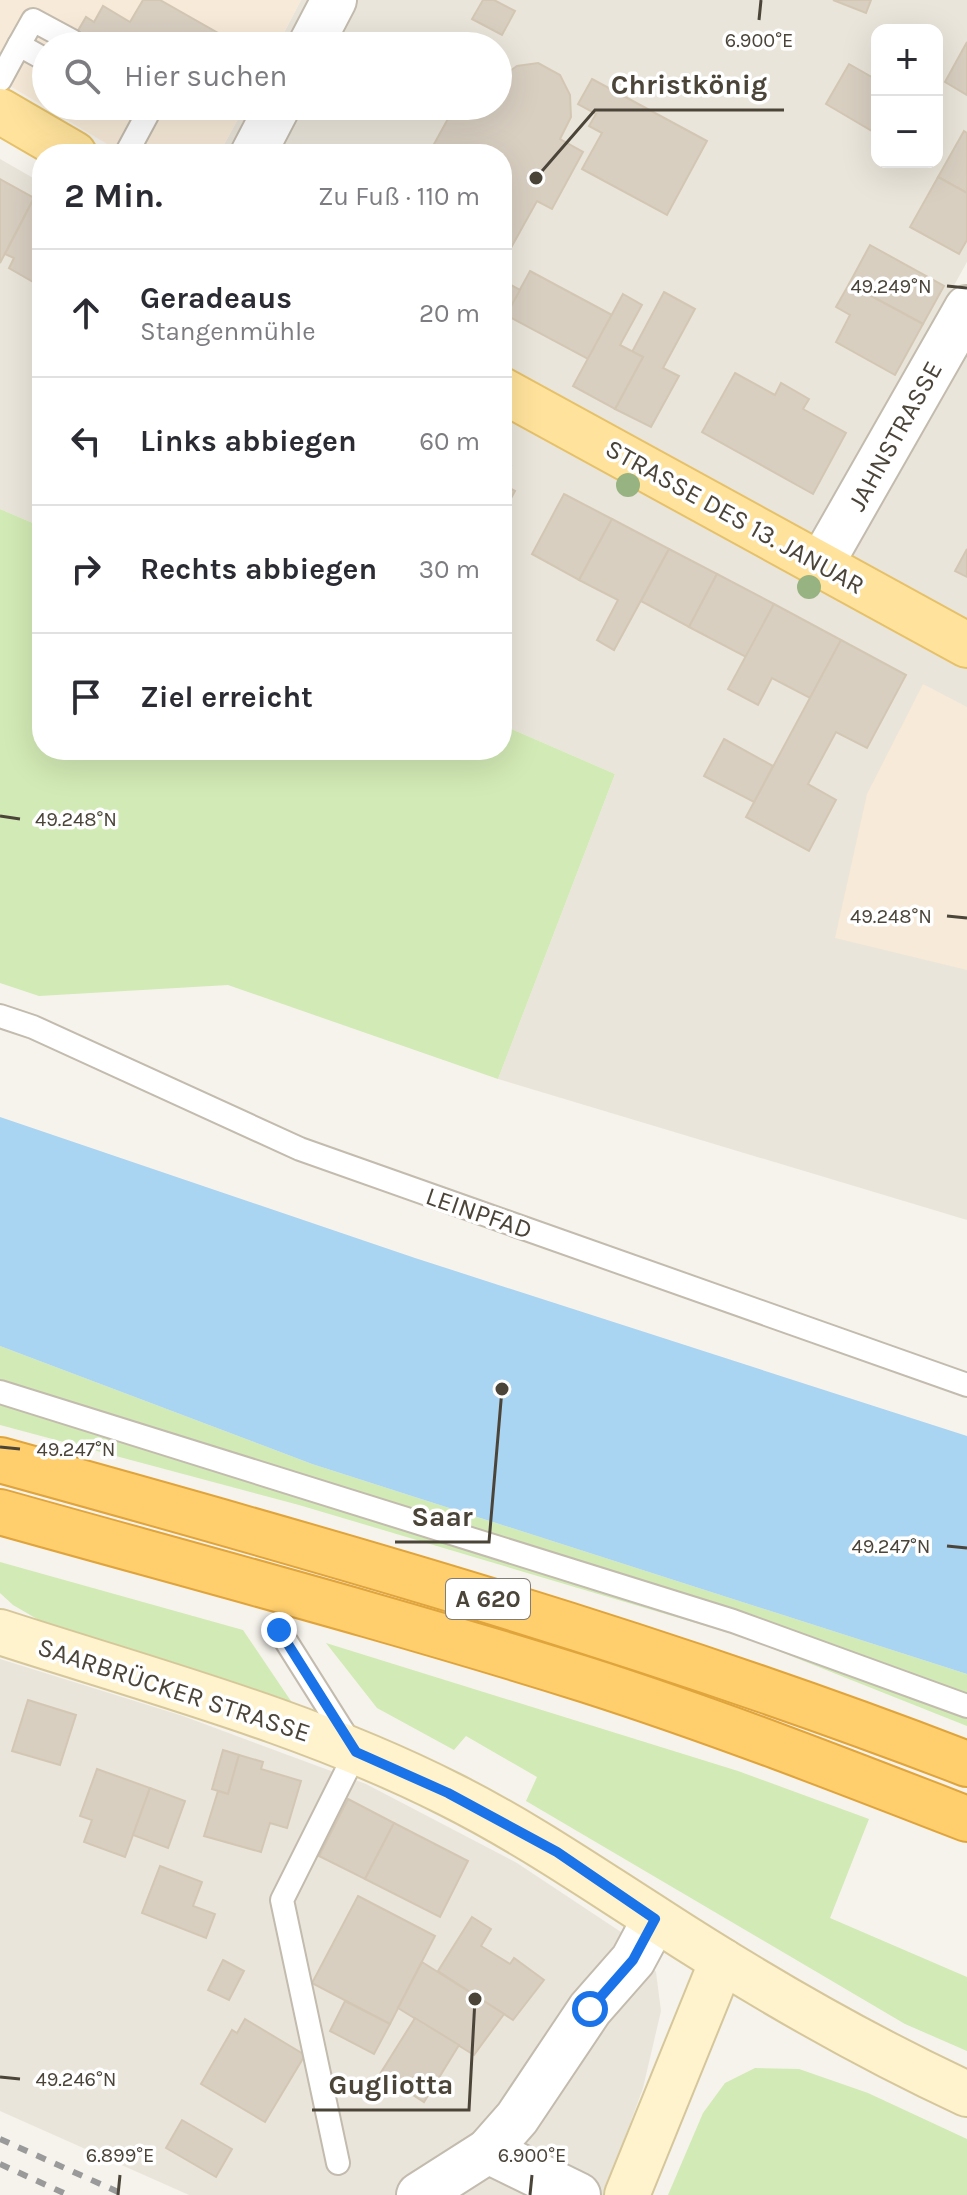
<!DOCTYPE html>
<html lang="de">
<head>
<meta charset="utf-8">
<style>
	:root { --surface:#fff; --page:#f7f7f7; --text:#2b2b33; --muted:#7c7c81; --line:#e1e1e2 }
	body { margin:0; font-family:Karla,sans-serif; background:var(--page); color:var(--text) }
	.controls { position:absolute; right:24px; top:24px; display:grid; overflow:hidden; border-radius:16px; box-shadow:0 8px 32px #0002 }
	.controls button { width:72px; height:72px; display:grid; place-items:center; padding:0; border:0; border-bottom:2px solid var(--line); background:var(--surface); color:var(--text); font:40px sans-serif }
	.stop { position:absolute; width:24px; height:24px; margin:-18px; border:6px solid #1a73e8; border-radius:50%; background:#fff }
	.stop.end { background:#1a73e8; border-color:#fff; box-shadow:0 2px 8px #0008 }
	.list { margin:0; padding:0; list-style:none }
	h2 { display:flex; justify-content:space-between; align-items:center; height:104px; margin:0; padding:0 32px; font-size:34px }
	h2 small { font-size:26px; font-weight:400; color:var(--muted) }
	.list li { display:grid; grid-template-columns:52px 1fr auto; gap:24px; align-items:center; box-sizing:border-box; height:128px; padding:0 32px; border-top:2px solid var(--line) }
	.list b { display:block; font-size:30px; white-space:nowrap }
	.list p { margin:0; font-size:26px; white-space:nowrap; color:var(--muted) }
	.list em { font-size:26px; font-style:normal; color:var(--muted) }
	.icon { flex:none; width:44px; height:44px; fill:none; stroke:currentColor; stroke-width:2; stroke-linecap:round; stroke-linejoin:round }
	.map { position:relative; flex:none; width:967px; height:2195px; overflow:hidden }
	.search { position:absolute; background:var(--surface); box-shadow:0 8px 32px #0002; left:32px; top:32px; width:480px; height:88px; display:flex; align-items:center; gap:20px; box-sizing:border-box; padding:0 28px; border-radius:44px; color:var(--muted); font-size:30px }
	.panel { position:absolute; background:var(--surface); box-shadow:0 8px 32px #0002; left:32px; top:144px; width:480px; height:616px; border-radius:32px }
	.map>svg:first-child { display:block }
</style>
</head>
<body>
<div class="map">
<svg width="967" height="2195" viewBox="0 0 967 2195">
	<rect width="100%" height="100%" fill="#f6f3ec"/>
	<g fill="#eae5da" fill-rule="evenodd">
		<path d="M301,0H967V262L947,298L967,310V1220L498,1079L615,774L502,725V154H219L245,106H498V46H277ZM877,30H937V162H877Z"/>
		<path d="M0,159L42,183V527L0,509Z"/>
		<path d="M0,1659L183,1716L366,1784L517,1863L627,1936L656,1972L661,2011L643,2088L604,2195H189L0,2111Z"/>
	</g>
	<g fill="#f7ead8">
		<path d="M0,0H301L277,46H46V106H245L219,154H124L0,80Z"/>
		<path d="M923,684L967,707V970L835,938L867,794Z"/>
	</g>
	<g fill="#d2eab5">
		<path d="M0,509L42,527V750H502V725L615,774L498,1079L228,985L39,996L0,983Z"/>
		<path d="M0,1346L312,1464L967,1674V1726L743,1637L299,1505L0,1425Z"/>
		<path d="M0,1562L243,1630L297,1710L56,1630L13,1605L0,1593Z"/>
		<path d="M326,1643L738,1771L869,1819L830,1918L967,1977V2051L905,2024L526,1801L537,1777L466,1736L454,1750L377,1708Z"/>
		<path d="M755,2068L799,2069L868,2093L967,2139V2195H668L703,2113L725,2083Z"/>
	</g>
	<path fill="#a9d4f2" d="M0,1117L415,1258L967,1436V1674L312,1464L0,1346Z"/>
	<g fill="#d8cfc1" stroke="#d3c7b4" stroke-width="2">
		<path d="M143,0H160L241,46H69L86,17L94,22L103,6L130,22Z"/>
		<path d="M483,0H494L515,11L502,35L472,19Z"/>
		<path d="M833,0H871L866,13Z"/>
		<path d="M967,42V95L945,82Z"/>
		<path d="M538,63L560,75L570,95L571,117L560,139L583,152L552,209L537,201L502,264V154H443L433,146L455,106H498L500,78L517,66Z"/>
		<path d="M849,64L877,80V134L826,104Z"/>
		<path d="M592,79L707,141L667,215L582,169L602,133L589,126L596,114L578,104Z"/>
		<path d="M964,131L967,133V193L938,177Z"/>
		<path d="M938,177L967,193V240L959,254L910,227Z"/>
		<path d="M0,179L34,198L0,263Z"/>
		<path d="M34,198L42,203V287L9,268L14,258L5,254Z"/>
		<path d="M870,245L944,286L923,324L849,284Z"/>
		<path d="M530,271L612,315L588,359L506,315Z"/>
		<path d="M502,280L520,290L506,315L502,313Z"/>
		<path d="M849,284L923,324L895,375L836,342L850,315L836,307Z"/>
		<path d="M664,292L695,309L663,368L679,376L651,427L615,409L643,357L632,352Z"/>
		<path d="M623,294L642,305L620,345L643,357L615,409L573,386Z"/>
		<path d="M42,308V329L34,325Z"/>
		<path d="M735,373L775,395L781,383L809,399L803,409L846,433L813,494L702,432Z"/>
		<path d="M502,461L511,466L502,483Z"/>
		<path d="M502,484L515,491L502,515Z"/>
		<path d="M564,494L612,519L579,580L532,554Z"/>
		<path d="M612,519L669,549L614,650L597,640L618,600L579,580Z"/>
		<path d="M669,549L717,574L689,627L641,601Z"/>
		<path d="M967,549V577L955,571Z"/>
		<path d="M717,574L774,604L746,657L689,627Z"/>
		<path d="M774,604L841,640L810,698L772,678L758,705L728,689Z"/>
		<path d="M841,640L906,675L867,748L836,732L808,784L836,800L809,851L746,817Z"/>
		<path d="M724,739L773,766L754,802L704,776Z"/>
		<path d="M28,1700L76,1715L60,1765L12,1751Z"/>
		<path d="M223,1750L239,1755L228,1794L212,1789Z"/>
		<path d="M239,1755L263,1762L261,1769L301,1781L287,1828L270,1823L261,1852L204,1836L218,1791L228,1794Z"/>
		<path d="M97,1769L150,1788L125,1857L84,1842L92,1820L80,1816Z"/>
		<path d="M150,1788L185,1801L168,1848L133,1835Z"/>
		<path d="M348,1799L394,1823L365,1879L319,1856Z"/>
		<path d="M394,1823L468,1861L440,1917L365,1879Z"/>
		<path d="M160,1866L202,1882L193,1906L215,1914L206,1938L142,1913Z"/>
		<path d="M358,1896L435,1936L390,2024L312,1983Z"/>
		<path d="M472,1917L491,1929L481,1946L510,1964L514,1958L544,1980L513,2020L438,1971Z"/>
		<path d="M223,1960L244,1971L229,2000L208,1990Z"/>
		<path d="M422,1962L504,2014L474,2055L398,2008Z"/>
		<path d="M345,2001L390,2024L374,2054L330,2031Z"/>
		<path d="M415,2018L459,2045L424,2102L380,2074Z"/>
		<path d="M245,2019L305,2055L265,2122L201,2084L232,2030L237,2033Z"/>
		<path d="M182,2120L232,2149L216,2177L166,2148Z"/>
	</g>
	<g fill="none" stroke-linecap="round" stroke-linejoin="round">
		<defs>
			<g id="lane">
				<path d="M19,45L33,20L72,41"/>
				<path d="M0,80L19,45L46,60"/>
				<path d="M126,154L147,115L130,106"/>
				<path d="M0,1016L33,1027L300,1149L967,1385"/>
				<path d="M0,1392L733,1621L967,1706"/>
				<path d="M279,1630L356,1752L282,1900L338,2163"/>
			</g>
			<g id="street">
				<path d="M310,46L334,0"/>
				<path d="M253,154L278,106"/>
				<path d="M821,564L967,308"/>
				<path d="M488,2151L578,2195"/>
				<path d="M419,2195L488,2151L517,2118L590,2009L633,1960L655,1919"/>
			</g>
			<g id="secondary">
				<path d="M0,1632C151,1681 307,1722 449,1794C523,1831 587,1875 656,1919C756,1984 859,2044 967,2094"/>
				<path d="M627,2195L722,1961"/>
			</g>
			<g id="primary">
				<path d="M0,111L74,154"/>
				<path d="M502,390L967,645"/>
			</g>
			<g id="highway">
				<path d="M0,1460C326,1550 651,1642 967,1764"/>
				<path d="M0,1512C196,1567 393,1619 587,1680C715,1721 841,1770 967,1819"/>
			</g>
		</defs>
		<use href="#lane" stroke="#c2bbae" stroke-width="26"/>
		<use href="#street" stroke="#c2bbae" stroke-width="48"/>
		<use href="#secondary" stroke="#d6c79b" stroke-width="48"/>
		<use href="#primary" stroke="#e6c16a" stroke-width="48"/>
		<use href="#highway" stroke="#e0a43c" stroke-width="48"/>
		<use href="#lane" stroke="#fff" stroke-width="22"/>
		<use href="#street" stroke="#fff" stroke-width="44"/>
		<use href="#secondary" stroke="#fff3cd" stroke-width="44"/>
		<use href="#primary" stroke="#ffe39c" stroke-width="44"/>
		<use href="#highway" stroke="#ffcf6e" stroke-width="44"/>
		<g stroke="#9a9a9a" stroke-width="6" stroke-dasharray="10 10" stroke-linecap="butt">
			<path d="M0,2139L125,2195"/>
			<path d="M0,2164L68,2195"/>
		</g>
	</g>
	<g fill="#97b381">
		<circle cx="628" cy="485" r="12"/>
		<circle cx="809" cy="587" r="12"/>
	</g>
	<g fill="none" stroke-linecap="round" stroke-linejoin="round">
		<path stroke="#1a73e8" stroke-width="10" d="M279,1630L356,1752L448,1793L557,1852L655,1919L633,1960L590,2009"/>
	</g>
	<path fill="none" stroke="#4b4439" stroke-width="3" d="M759,20L761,0M947,286L967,288M0,816L20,819M947,916L967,918M0,1447L20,1449M947,1546L967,1548M0,2077L20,2079M118,2195L120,2175M530,2195L532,2175"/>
	<g text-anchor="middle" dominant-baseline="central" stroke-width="7" stroke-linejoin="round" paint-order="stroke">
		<rect fill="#fff" stroke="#817c74" stroke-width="2" x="446" y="1579" width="84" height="40" rx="6"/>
		<g font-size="24" font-weight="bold" fill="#4b4439">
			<text x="488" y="1599">A 620</text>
		</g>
		<g font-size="26" fill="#4b4439" stroke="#fff">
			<text transform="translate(895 436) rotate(-61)">JAHNSTRASSE</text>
			<text transform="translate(735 517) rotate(29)">STRASSE DES 13. JANUAR</text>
			<text transform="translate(479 1213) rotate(19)">LEINPFAD</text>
			<text transform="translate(174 1690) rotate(18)">SAARBRÜCKER STRASSE</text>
		</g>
	</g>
	<g font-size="20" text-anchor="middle" fill="#4b4439" stroke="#fff" stroke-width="7" stroke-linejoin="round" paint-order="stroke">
		<text x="759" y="47">6.900°E</text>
		<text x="891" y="293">49.249°N</text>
		<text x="76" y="826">49.248°N</text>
		<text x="891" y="923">49.248°N</text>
		<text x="76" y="1456">49.247°N</text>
		<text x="891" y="1553">49.247°N</text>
		<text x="76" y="2086">49.246°N</text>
		<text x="120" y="2162">6.899°E</text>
		<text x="532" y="2162">6.900°E</text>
	</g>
	<path fill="none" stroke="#4b4439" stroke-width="3" d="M536 178L595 110H784M502 1389L489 1542H395M475 1999L469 2110H312"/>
	<g fill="#4b4439" stroke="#fff" stroke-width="3">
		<circle cx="536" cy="178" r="8"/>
		<circle cx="502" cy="1389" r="8"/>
		<circle cx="475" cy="1999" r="8"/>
	</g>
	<g font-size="28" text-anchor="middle" font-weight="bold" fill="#4b4439" stroke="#fff" stroke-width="7" stroke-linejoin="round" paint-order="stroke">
		<text x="689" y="94">Christkönig</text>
		<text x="442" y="1526">Saar</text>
		<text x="391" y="2094">Gugliotta</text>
	</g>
</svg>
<div class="controls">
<button>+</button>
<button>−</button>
</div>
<div class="stop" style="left:590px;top:2009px"></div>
<div class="stop end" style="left:279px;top:1630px"></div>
<div class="search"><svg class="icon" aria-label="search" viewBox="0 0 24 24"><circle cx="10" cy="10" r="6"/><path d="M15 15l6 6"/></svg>Hier suchen</div>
<section class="panel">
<h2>2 Min.<small>Zu Fuß · 110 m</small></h2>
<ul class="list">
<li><svg class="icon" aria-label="ahead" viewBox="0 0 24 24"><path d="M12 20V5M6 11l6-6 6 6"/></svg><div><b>Geradeaus</b><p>Stangenmühle</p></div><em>20 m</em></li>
<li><svg class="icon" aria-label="left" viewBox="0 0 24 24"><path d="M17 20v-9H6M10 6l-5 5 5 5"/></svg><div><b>Links abbiegen</b></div><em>60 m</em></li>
<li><svg class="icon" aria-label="right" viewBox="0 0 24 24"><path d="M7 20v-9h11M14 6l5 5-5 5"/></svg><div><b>Rechts abbiegen</b></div><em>30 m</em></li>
<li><svg class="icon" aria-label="arrive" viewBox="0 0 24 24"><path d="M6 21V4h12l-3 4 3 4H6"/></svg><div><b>Ziel erreicht</b></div></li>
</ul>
</section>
</div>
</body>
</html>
